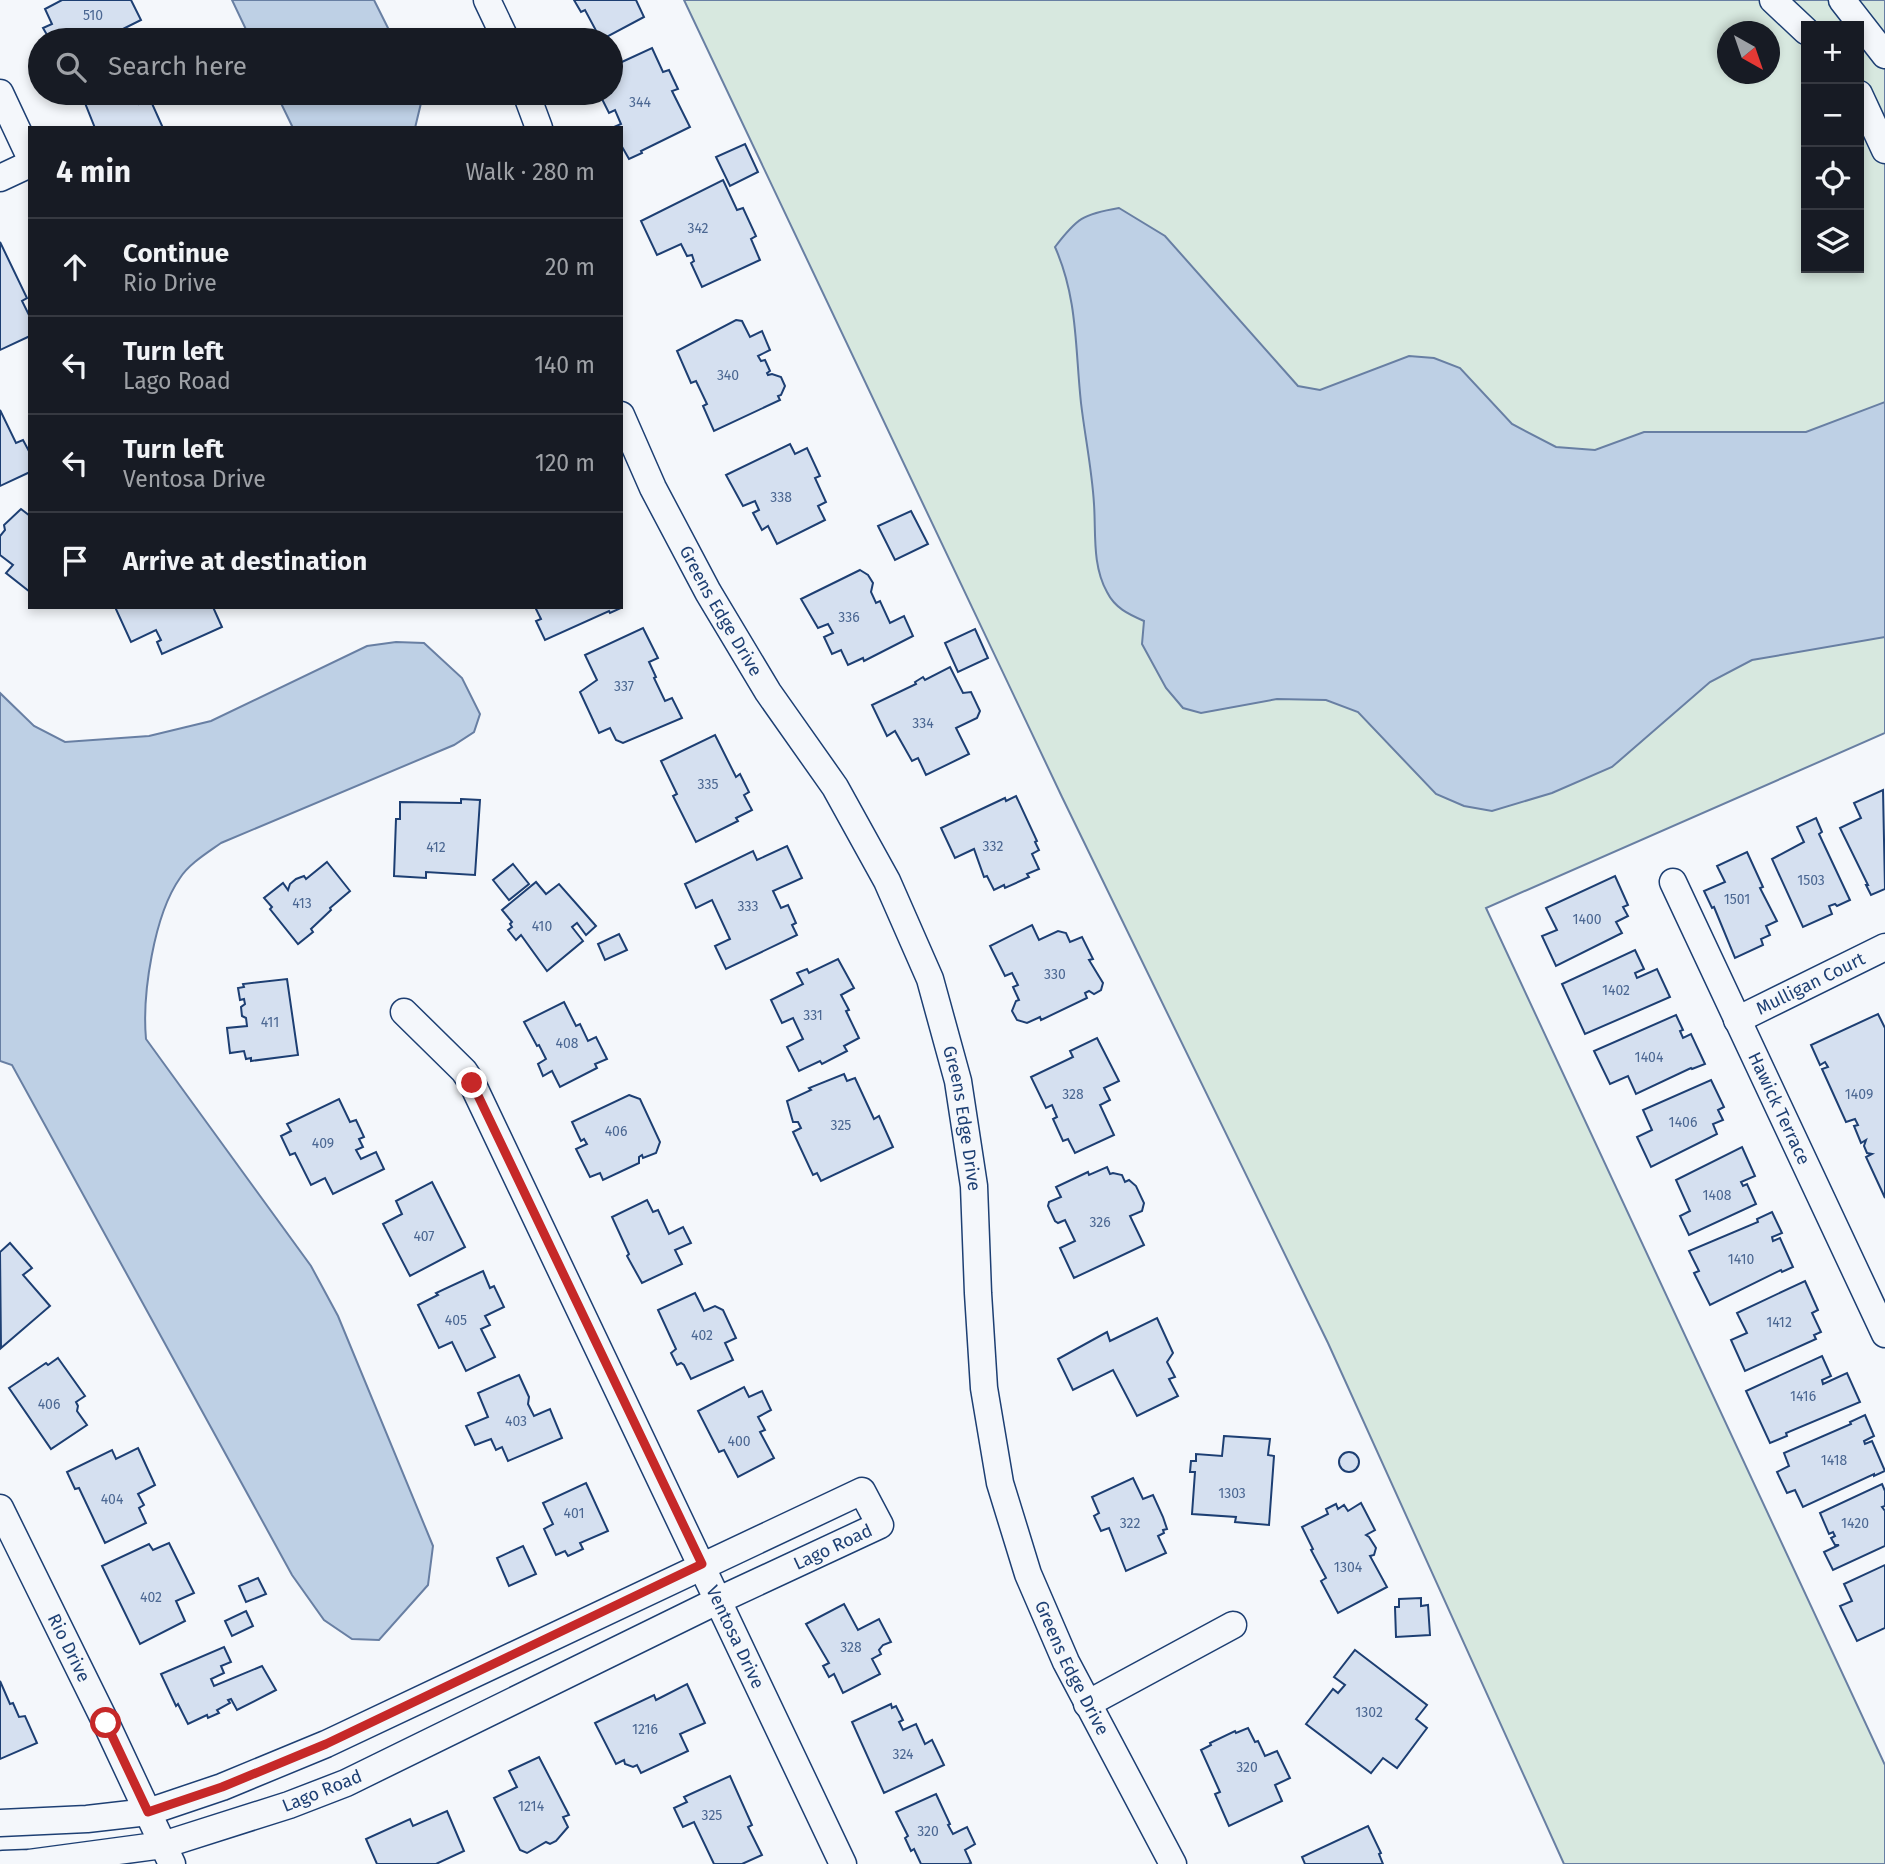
<!DOCTYPE html>
<html lang="en">
<head>
<meta charset="utf-8">
<style>
	:root { --surface:#171b24; --page:#20242c; --text:#f1f3f6; --muted:#9ea1a6; --line:#363941 }
	body { margin:0; font-family:"Fira Sans",sans-serif; background:var(--page); color:var(--text) }
	.controls { position:absolute; right:21px; top:21px; display:grid; overflow:hidden; border-radius:0px; box-shadow:0 4px 10px #0003 }
	.controls button { width:63px; height:63px; display:grid; place-items:center; padding:0; border:0; border-bottom:2px solid var(--line); background:var(--surface); color:var(--text); font:35px sans-serif }
	.compass { position:absolute; left:1717px; top:21px; width:63px; height:63px; border-radius:50%; background:var(--surface); box-shadow:0 4px 10px #0003; rotate:140deg }
	.stop { position:absolute; width:21px; height:21px; margin:-16px; border:5px solid #c62828; border-radius:50%; background:#fff }
	.stop.end { background:#c62828; border-color:#fff; box-shadow:0 2px 7px #0008 }
	.list { margin:0; padding:0; list-style:none }
	h2 { display:flex; justify-content:space-between; align-items:center; height:91px; margin:0; padding:0 28px; font-size:30px }
	h2 small { font-size:23px; font-weight:400; color:var(--muted) }
	.list li { display:grid; grid-template-columns:46px 1fr auto; gap:21px; align-items:center; box-sizing:border-box; height:98px; padding:0 28px; border-top:2px solid var(--line) }
	.list b { display:block; font-size:26px; white-space:nowrap }
	.list p { margin:0; font-size:23px; white-space:nowrap; color:var(--muted) }
	.list em { font-size:23px; font-style:normal; color:var(--muted) }
	.icon { flex:none; width:38px; height:38px; fill:none; stroke:currentColor; stroke-width:2; stroke-linecap:round; stroke-linejoin:round }
	.map { position:relative; flex:none; width:1885px; height:1864px; overflow:hidden }
	.search { position:absolute; background:var(--surface); box-shadow:0 4px 10px #0003; left:28px; top:28px; width:595px; height:77px; display:flex; align-items:center; gap:18px; box-sizing:border-box; padding:0 24px; border-radius:38px; color:var(--muted); font-size:26px }
	.panel { position:absolute; background:var(--surface); box-shadow:0 4px 10px #0003; left:28px; top:126px; width:595px; height:483px; border-radius:0px }
	.map>svg:first-child { display:block }
</style>
</head>
<body>
<div class="map">
<svg width="1885" height="1864" viewBox="0 0 1885 1864">
	<rect width="100%" height="100%" fill="#f4f7fb"/>
	<path fill="#d7e8df" stroke="#687fa3" stroke-width="2" fill-rule="evenodd" d="M684,0H1885V733L1486,908L1885,1765V1864H1564L1328,1343L1062,797ZM1806,26H1859V268H1806ZM1728,32H1770V74H1728Z"/>
	<g fill="#bed0e5" stroke="#687fa3" stroke-width="2">
		<path d="M232,0H374L394,40H251Z"/>
		<path d="M276,93H416L421,103L415,128H293Z"/>
		<path d="M1119,208L1165,236L1298,386L1320,390L1409,356L1434,358L1460,368L1512,424L1556,447L1595,450L1644,432H1806L1885,402V637L1752,660L1710,682L1612,767L1552,793L1492,811L1464,806L1436,794L1358,712L1326,700L1277,699L1201,713L1183,708L1166,688L1142,644L1144,621C1128,614 1115,608 1107,592C1092,565 1096,533 1094,504C1092,470 1085,437 1081,403C1075,348 1078,299 1055,247C1077,218 1083,214 1119,208Z"/>
		<path d="M396,642L424,643L462,678L480,714L474,732L454,745L221,843C207,853 189,864 180,878C154,915 142,994 146,1039L311,1266L338,1316L433,1546L428,1585L379,1640L352,1639L324,1620L292,1575L12,1065L0,1061V693L34,726L65,742L149,736L211,721L367,646Z"/>
	</g>
	<g fill="#d5e0f0" stroke="#1d3f73" stroke-width="2">
		<path d="M62,0H131L141,20L111,35L109,32L91,40H50L43,28L52,24L45,9Z"/>
		<path d="M574,0H636L644,17L601,40L585,10L581,12Z"/>
		<path d="M652,48L663,72L669,70L678,89L672,91L690,127L641,151L642,153L629,159L621,145V128L614,127L621,124L615,110L609,113L599,93H611V67Z"/>
		<path d="M81,93H134L139,104L150,99L163,128H95Z"/>
		<path d="M745,144L758,172L730,186L716,157Z"/>
		<path d="M723,180L737,210L743,208L756,236L751,239L760,260L702,287L691,263L694,261L692,255L687,256L681,244L657,255L641,221Z"/>
		<path d="M0,242L27,298L22,301L30,317V336L0,350Z"/>
		<path d="M736,320L742,321L750,337L762,331L770,350L758,356L761,361L765,360L770,371L767,373L768,375L772,374L781,377L785,386L781,395L778,396L780,400L714,431L703,406L707,404L696,381L691,383L677,351Z"/>
		<path d="M0,410L16,443L23,440L30,453V472L0,486Z"/>
		<path d="M790,444L795,454L807,448L820,476L815,478L826,502L818,506L825,520L777,544L768,526L762,530L753,513L759,510L755,501L743,506L726,475Z"/>
		<path d="M21,509L30,516V592L6,573L13,565L0,555V536L5,530L4,525Z"/>
		<path d="M911,511L928,544L895,560L878,526Z"/>
		<path d="M860,570L868,575L873,583L871,592L876,603L880,601L890,623L904,616L913,636L864,661L863,658L848,665L841,650L832,654L824,637L833,633L828,624L818,628L801,599Z"/>
		<path d="M115,607H213L222,627L162,654L157,642L161,640L156,630L131,642Z"/>
		<path d="M535,607H620L621,608L610,613L609,611L545,640L536,621L541,619Z"/>
		<path d="M643,628L658,658L649,662L656,677L654,678L665,701L672,698L682,718L623,743L616,740L610,728L599,733L580,692L597,680L585,655Z"/>
		<path d="M975,629L988,658L958,672L945,643Z"/>
		<path d="M950,667L963,693L971,692L980,711L977,718L956,728L969,754L926,775L918,758L912,761L895,731L887,736L872,705L916,684L915,682L923,677L925,680Z"/>
		<path d="M715,735L736,777L740,774L749,792L744,795L752,810L736,818L738,821L696,842L673,796L677,794L661,761Z"/>
		<path d="M1883,790L1885,889L1871,895L1866,885H1868L1840,828L1861,818L1854,803Z"/>
		<path d="M1016,796L1037,841L1035,842L1039,850L1032,854L1039,869L1027,874L1029,877L1005,888L1004,885L994,890L987,876L984,877L974,849L955,858L941,828L1005,798L1006,801Z"/>
		<path d="M461,799L480,800L475,875L426,872V878L394,876L396,819H400V802L461,803Z"/>
		<path d="M1816,818L1822,832L1819,834L1850,900L1837,906L1835,904L1829,906L1832,914L1803,927L1772,859L1804,842L1797,827Z"/>
		<path d="M787,846L802,878L773,891L781,908L788,905L796,923L792,925L797,935L726,969L715,946L730,939L712,900L696,908L685,884L753,851L757,860Z"/>
		<path d="M1747,852L1763,887L1760,888L1777,921L1766,926L1770,935L1761,939L1763,945L1735,958L1714,907L1712,908L1704,891L1725,882L1717,866Z"/>
		<path d="M327,862L350,891L330,908L331,910L311,929L313,932L298,944L270,909L272,907L264,898L283,883L288,890L290,884L296,879L304,876L306,879Z"/>
		<path d="M513,864L529,884L509,900L493,880Z"/>
		<path d="M1615,876L1628,905L1623,907L1628,916L1616,922L1622,933L1556,966L1542,936L1557,930L1546,908Z"/>
		<path d="M536,882L546,894L559,884L596,926L586,935L577,923L572,927L583,941L547,971L521,935L516,940L508,930L512,927L510,924L512,922L502,910Z"/>
		<path d="M1032,925L1039,940L1058,931L1066,933L1070,942L1082,937L1093,959L1089,960L1103,983L1101,990L1094,994L1089,991L1085,993L1087,998L1041,1020L1040,1017L1027,1023L1017,1020L1012,1011L1016,1001L1019,1000L1013,987L1018,985L1012,973L1005,976L990,946Z"/>
		<path d="M619,934L627,950L605,960L598,944Z"/>
		<path d="M1635,950L1644,969L1635,973L1637,978L1657,969L1670,997L1585,1034L1562,984Z"/>
		<path d="M838,959L854,988L841,995L849,1010L846,1011L859,1038L844,1046L847,1051L822,1064L820,1061L799,1071L787,1047L803,1039L793,1018L782,1023L771,1000L803,984L797,973L807,969L809,973Z"/>
		<path d="M287,979L298,1055L251,1061V1058L246,1059L244,1051L230,1053L227,1028L247,1026L246,1018L242,1016L241,1007L245,1004L244,999L240,1000L238,988L244,987L243,984Z"/>
		<path d="M564,1002L576,1026L580,1024L588,1041L596,1037L607,1059L595,1064L597,1068L560,1087L552,1071L543,1076L538,1064L546,1059L539,1045L537,1046L524,1022Z"/>
		<path d="M1878,1014L1885,1028V1198L1866,1157L1872,1154L1867,1153L1864,1146L1866,1140L1861,1143L1854,1126L1858,1125L1855,1119L1846,1122L1822,1069L1828,1067L1825,1062L1820,1065L1811,1045Z"/>
		<path d="M1676,1015L1683,1030L1680,1031L1683,1038L1691,1034L1705,1064L1692,1069L1691,1068L1636,1094L1628,1076L1610,1084L1594,1051Z"/>
		<path d="M1097,1038L1119,1081L1104,1088L1110,1100L1100,1105L1114,1135L1075,1153L1068,1139L1063,1141L1053,1119L1057,1117L1052,1105L1046,1108L1031,1077L1073,1057L1070,1051Z"/>
		<path d="M844,1074L847,1081L855,1078L874,1119L879,1116L893,1147L821,1181L817,1173L813,1175L793,1132L801,1128L798,1122H793L787,1101L811,1090L809,1088Z"/>
		<path d="M1711,1080L1724,1107L1718,1110L1723,1120L1713,1124L1717,1134L1651,1167L1637,1137L1652,1130L1643,1110Z"/>
		<path d="M629,1095L640,1099L660,1142L656,1153L643,1158L642,1155L639,1157V1163L603,1180L600,1173L590,1177L576,1149L587,1144L584,1139L581,1141L572,1122Z"/>
		<path d="M339,1099L350,1122L356,1120L364,1137L359,1139L363,1147L356,1150L361,1159L376,1152L384,1169L333,1194L325,1178L311,1185L295,1153L290,1155L281,1136L291,1131L287,1124Z"/>
		<path d="M1742,1147L1755,1176L1741,1182L1743,1186L1747,1184L1756,1204L1689,1235L1680,1216L1690,1211L1676,1180Z"/>
		<path d="M1107,1167L1110,1174L1113,1173L1122,1175L1125,1182L1129,1180L1136,1186L1144,1203L1142,1211L1130,1216L1144,1245L1074,1278L1060,1248L1075,1241L1065,1220L1058,1223L1055,1221L1048,1206L1049,1202L1061,1197L1056,1187L1088,1172L1089,1175Z"/>
		<path d="M432,1182L465,1247L410,1276L383,1224L402,1214L396,1201Z"/>
		<path d="M647,1200L653,1212L658,1210L669,1234L683,1227L691,1243L675,1250L682,1264L642,1283L627,1256L629,1254L612,1217Z"/>
		<path d="M1772,1212L1782,1233L1772,1237L1773,1241L1780,1238L1793,1267L1782,1272L1781,1270L1710,1305L1694,1273L1699,1271L1689,1251L1758,1222L1757,1219Z"/>
		<path d="M10,1243L32,1268L23,1275L50,1306L1,1348L0,1252Z"/>
		<path d="M483,1271L490,1288L494,1286L504,1307L485,1316L490,1325L481,1329L495,1357L466,1371L452,1342L439,1348L418,1305L438,1295L436,1293Z"/>
		<path d="M1805,1281L1818,1310L1812,1313L1821,1332L1814,1335L1816,1339L1745,1371L1731,1340L1747,1333L1737,1313Z"/>
		<path d="M695,1293L704,1311L715,1306L723,1310L736,1338L725,1343L733,1360L691,1379L684,1365L681,1363L677,1365L671,1353L676,1349L658,1310Z"/>
		<path d="M1157,1318L1173,1353L1167,1362L1175,1377L1169,1379L1178,1396L1137,1416L1113,1370L1073,1390L1058,1359L1107,1332L1110,1341Z"/>
		<path d="M1822,1356L1831,1376L1822,1380L1823,1384L1847,1373L1860,1402L1786,1433L1787,1436L1770,1443L1746,1391Z"/>
		<path d="M58,1358L85,1396L76,1402L78,1406L77,1411L87,1425L51,1449L9,1388L46,1363L48,1365Z"/>
		<path d="M519,1375L529,1397L528,1404L534,1416L550,1409L562,1438L508,1461L502,1447L496,1450L491,1439L475,1445L466,1426L488,1417L478,1393Z"/>
		<path d="M744,1387L749,1397L762,1391L771,1410L758,1417L765,1430L760,1432L774,1458L738,1477L724,1450L719,1452L698,1411Z"/>
		<path d="M1865,1415L1874,1436L1864,1441L1865,1444L1872,1441L1885,1471L1874,1476V1474L1803,1507L1795,1490L1787,1493L1777,1472L1789,1466L1784,1453L1851,1424L1850,1422Z"/>
		<path d="M1224,1436L1270,1439L1268,1455L1274,1456L1269,1525L1235,1522L1236,1517L1192,1514L1195,1472H1190L1191,1461H1196V1454L1222,1456Z"/>
		<path d="M138,1448L155,1485L138,1494L144,1505L139,1508L146,1523L105,1543L79,1488L75,1489L67,1472L112,1450L116,1459Z"/>
		<circle cx="1349" cy="1462" r="10"/>
		<path d="M1133,1478L1143,1499L1153,1495L1163,1517L1167,1529L1163,1530L1164,1533L1158,1536L1166,1553L1126,1571L1109,1528L1101,1531L1094,1516L1099,1513L1092,1497Z"/>
		<path d="M586,1483L608,1531L580,1543L583,1549L568,1556L565,1551L556,1555L544,1529L553,1524L543,1503Z"/>
		<path d="M1882,1484L1885,1491V1506L1882,1507L1885,1511V1546L1833,1570L1824,1552L1839,1545H1835L1831,1538L1835,1536L1833,1532L1829,1534L1820,1513Z"/>
		<path d="M1361,1503L1375,1530L1366,1535L1369,1537L1376,1548L1374,1555L1370,1556L1387,1587L1338,1613L1321,1581L1326,1578L1311,1550L1313,1549L1302,1527L1328,1514L1326,1509L1336,1504L1338,1509L1344,1505L1348,1511Z"/>
		<path d="M169,1543L194,1593L176,1601L185,1621L140,1644L102,1566L149,1544L153,1550Z"/>
		<path d="M523,1546L536,1574L509,1586L497,1558Z"/>
		<path d="M1885,1565V1628L1857,1641L1840,1606L1852,1601L1844,1584Z"/>
		<path d="M258,1578L266,1594L246,1602L239,1586Z"/>
		<path d="M1421,1598V1606L1428,1605L1430,1635L1396,1637L1395,1607H1399V1599Z"/>
		<path d="M844,1604L858,1630L879,1619L891,1642L883,1645L879,1650L881,1654L872,1659L880,1674L843,1693L834,1674L829,1677L823,1666L829,1663L806,1624Z"/>
		<path d="M246,1611L253,1626L232,1636L225,1621Z"/>
		<path d="M224,1647L231,1662L221,1666L224,1673L211,1679L214,1686L262,1666L276,1690L237,1710L231,1699L228,1700L230,1703L217,1710L219,1713L208,1718L207,1715L188,1724L178,1704L176,1706L161,1674Z"/>
		<path d="M1355,1650L1427,1705L1416,1719L1427,1728L1397,1768L1383,1758L1371,1773L1306,1724L1333,1689L1338,1693L1345,1685L1334,1677Z"/>
		<path d="M0,1681L10,1704L13,1703L19,1717L25,1716L37,1743L0,1759Z"/>
		<path d="M687,1684L705,1723L680,1734L688,1751L641,1773L637,1765L633,1767L625,1764L624,1760L616,1764L595,1723L654,1695L656,1700Z"/>
		<path d="M891,1704L892,1708L896,1706L903,1720L899,1722L903,1730L916,1724L925,1744L932,1740L944,1765L884,1793L852,1722Z"/>
		<path d="M1248,1728L1255,1742L1258,1741L1265,1756L1277,1751L1290,1778L1275,1785L1282,1801L1229,1826L1215,1794L1220,1792L1201,1750L1211,1745L1210,1743L1235,1731L1236,1733Z"/>
		<path d="M539,1757L569,1815L563,1817L568,1827L556,1841L550,1844L546,1842L527,1853L520,1850L494,1798L517,1787L509,1771Z"/>
		<path d="M730,1776L752,1825L748,1827L762,1855L742,1864H714L694,1822L683,1827L674,1808L687,1802L684,1797Z"/>
		<path d="M936,1794L950,1824L948,1825L953,1834L967,1827L975,1844L965,1850L971,1863L968,1864H921L914,1849L911,1851L905,1838L908,1836L896,1812Z"/>
		<path d="M447,1811L464,1851L436,1864H377L366,1839L410,1819L413,1826Z"/>
		<path d="M1368,1826L1381,1853L1379,1854L1383,1864H1305L1302,1857Z"/>
	</g>
	<g fill="none" stroke-linecap="round" stroke-linejoin="round">
		<defs>
			<g id="street">
				<path d="M487,0L506,40"/>
				<path d="M1773,0L1806,31"/>
				<path d="M1842,0L1885,55"/>
				<path d="M0,93L30,157"/>
				<path d="M526,93L539,128"/>
				<path d="M1859,94L1885,150"/>
				<path d="M0,178L30,164"/>
				<path id="s1" d="M621,415L653,488L708,592L768,692L835,787L887,881L930,979L958,1081L974,1186L978,1293L984,1388L1000,1483L1028,1574L1066,1662L1173,1864"/>
				<path id="s2" d="M1673,882L1885,1334"/>
				<path id="s3" d="M404,1012L464,1071L472,1083L843,1864"/>
				<path id="s4" d="M1737,1020L1885,947"/>
				<path id="s5" d="M0,1508L106,1723L172,1864"/>
				<path d="M1087,1704L1233,1625"/>
				<path d="M0,1823L87,1819L148,1812L222,1787L326,1744L862,1491L880,1525L719,1600L346,1783L289,1805L163,1845L29,1863L3,1864"/>
			</g>
		</defs>
		<use href="#street" stroke="#1d3f73" stroke-width="29"/>
		<use href="#street" stroke="#f4f7fb" stroke-width="26"/>
	</g>
	<g fill="none" stroke-linecap="round" stroke-linejoin="round">
		<path stroke="#c62828" stroke-width="9" d="M106,1723L148,1812L222,1787L326,1744L702,1564L472,1083"/>
	</g>
	<g text-anchor="middle" dominant-baseline="central" stroke-width="5" stroke-linejoin="round" paint-order="stroke">
		<g font-size="14" fill="#4b6792">
			<text x="93" y="15">510</text>
			<text x="640" y="102">344</text>
			<text x="698" y="228">342</text>
			<text x="728" y="375">340</text>
			<text x="781" y="497">338</text>
			<text x="849" y="617">336</text>
			<text x="624" y="686">337</text>
			<text x="923" y="723">334</text>
			<text x="708" y="784">335</text>
			<text x="993" y="846">332</text>
			<text x="436" y="847">412</text>
			<text x="1811" y="880">1503</text>
			<text x="1737" y="899">1501</text>
			<text x="302" y="903">413</text>
			<text x="748" y="906">333</text>
			<text x="1587" y="919">1400</text>
			<text x="542" y="926">410</text>
			<text x="1055" y="974">330</text>
			<text x="1616" y="990">1402</text>
			<text x="813" y="1015">331</text>
			<text x="270" y="1022">411</text>
			<text x="567" y="1043">408</text>
			<text x="1649" y="1057">1404</text>
			<text x="1073" y="1094">328</text>
			<text x="1859" y="1094">1409</text>
			<text x="1683" y="1122">1406</text>
			<text x="841" y="1125">325</text>
			<text x="616" y="1131">406</text>
			<text x="323" y="1143">409</text>
			<text x="1717" y="1195">1408</text>
			<text x="1100" y="1222">326</text>
			<text x="424" y="1236">407</text>
			<text x="1741" y="1259">1410</text>
			<text x="456" y="1320">405</text>
			<text x="1779" y="1322">1412</text>
			<text x="702" y="1335">402</text>
			<text x="1803" y="1396">1416</text>
			<text x="49" y="1404">406</text>
			<text x="516" y="1421">403</text>
			<text x="739" y="1441">400</text>
			<text x="1834" y="1460">1418</text>
			<text x="1232" y="1493">1303</text>
			<text x="112" y="1499">404</text>
			<text x="574" y="1513">401</text>
			<text x="1130" y="1523">322</text>
			<text x="1855" y="1523">1420</text>
			<text x="1348" y="1567">1304</text>
			<text x="151" y="1597">402</text>
			<text x="851" y="1647">328</text>
			<text x="1369" y="1712">1302</text>
			<text x="645" y="1729">1216</text>
			<text x="903" y="1754">324</text>
			<text x="1247" y="1767">320</text>
			<text x="531" y="1806">1214</text>
			<text x="712" y="1815">325</text>
			<text x="928" y="1831">320</text>
		</g>
		<g font-size="18" fill="#1d3f73" stroke="#f4f7fb">
			<text stroke="none"><textPath href="#s1" startOffset="220">Greens Edge Drive</textPath></text>
			<text stroke="none"><textPath href="#s4" startOffset="82">Mulligan Court</textPath></text>
			<text stroke="none"><textPath href="#s2" startOffset="250">Hawick Terrace</textPath></text>
			<text stroke="none"><textPath href="#s1" startOffset="788">Greens Edge Drive</textPath></text>
			<text transform="translate(833 1547) rotate(-25)">Lago Road</text>
			<text stroke="none"><textPath href="#s3" startOffset="712">Ventosa Drive</textPath></text>
			<text stroke="none"><textPath href="#s5" startOffset="156">Rio Drive</textPath></text>
			<text stroke="none"><textPath href="#s1" startOffset="1354">Greens Edge Drive</textPath></text>
			<text transform="translate(322 1791) rotate(-22)">Lago Road</text>
		</g>
	</g>
</svg>
<div class="controls">
<button>+</button>
<button>−</button>
<button><svg class="icon" aria-label="locate" viewBox="0 0 24 24"><circle cx="12" cy="12" r="6"/><path d="M12 2v4M12 18v4M2 12h4M18 12h4"/></svg></button>
<button><svg class="icon" aria-label="layers" viewBox="0 0 24 24"><path d="M12 4l9 5-9 5-9-5zM3 14l9 5 9-5"/></svg></button>
</div>
<svg class="compass" viewBox="-18 -18 36 36"><path d="M0-13l5 13h-10z" fill="#e53935"/><path d="M0 13l5-13h-10z" fill="#9ea1a6"/></svg>
<div class="stop" style="left:106px;top:1723px"></div>
<div class="stop end" style="left:472px;top:1083px"></div>
<div class="search"><svg class="icon" aria-label="search" viewBox="0 0 24 24"><circle cx="10" cy="10" r="6"/><path d="M15 15l6 6"/></svg>Search here</div>
<section class="panel">
<h2>4 min<small>Walk · 280 m</small></h2>
<ul class="list">
<li><svg class="icon" aria-label="ahead" viewBox="0 0 24 24"><path d="M12 20V5M6 11l6-6 6 6"/></svg><div><b>Continue</b><p>Rio Drive</p></div><em>20 m</em></li>
<li><svg class="icon" aria-label="left" viewBox="0 0 24 24"><path d="M17 20v-9H6M10 6l-5 5 5 5"/></svg><div><b>Turn left</b><p>Lago Road</p></div><em>140 m</em></li>
<li><svg class="icon" aria-label="left" viewBox="0 0 24 24"><path d="M17 20v-9H6M10 6l-5 5 5 5"/></svg><div><b>Turn left</b><p>Ventosa Drive</p></div><em>120 m</em></li>
<li><svg class="icon" aria-label="arrive" viewBox="0 0 24 24"><path d="M6 21V4h12l-3 4 3 4H6"/></svg><div><b>Arrive at destination</b></div></li>
</ul>
</section>
</div>
</body>
</html>
